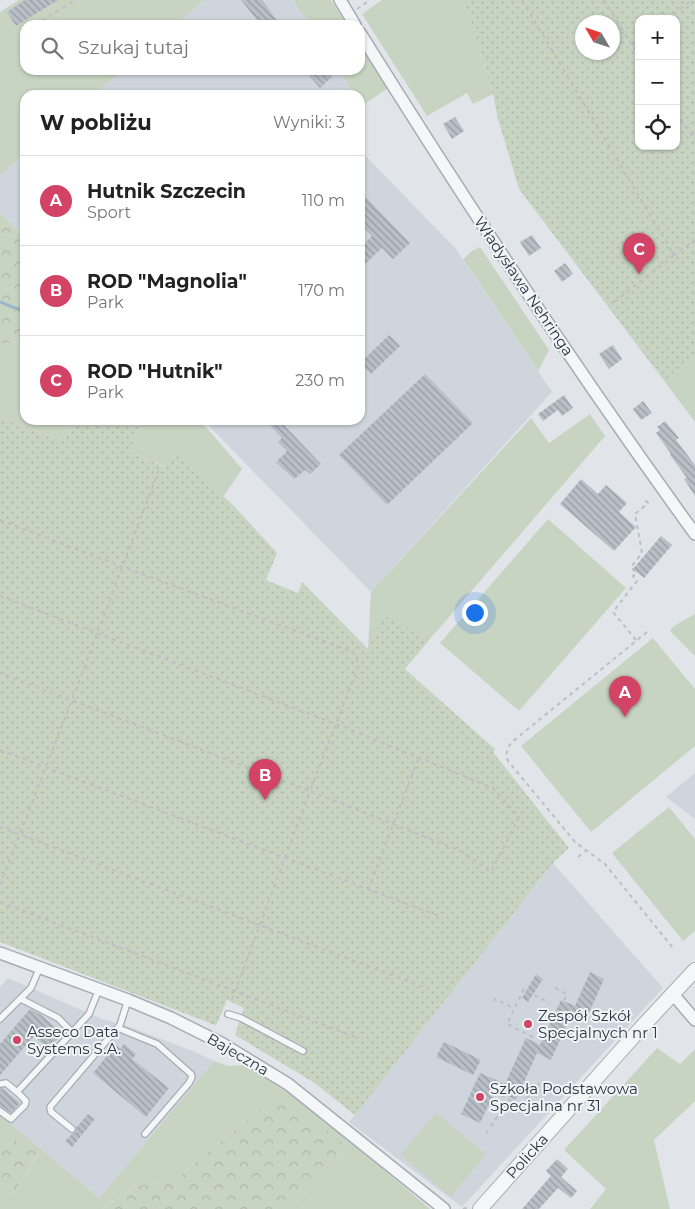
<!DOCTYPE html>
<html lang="pl">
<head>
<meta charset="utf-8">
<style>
	:root { --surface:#fff; --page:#f6f6f6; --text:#222; --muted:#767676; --line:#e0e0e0; --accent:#d24365 }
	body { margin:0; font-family:Montserrat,sans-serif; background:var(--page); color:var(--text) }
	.controls { position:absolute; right:15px; top:15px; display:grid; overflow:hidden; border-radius:10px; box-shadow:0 1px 4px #0004 }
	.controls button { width:45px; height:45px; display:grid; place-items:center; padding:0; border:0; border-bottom:1px solid var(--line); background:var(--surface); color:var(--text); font:25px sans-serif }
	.compass { position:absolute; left:575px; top:15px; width:45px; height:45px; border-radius:50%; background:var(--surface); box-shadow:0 1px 4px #0004; rotate:309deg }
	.you { position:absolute; left:474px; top:612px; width:18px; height:18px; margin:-12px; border:4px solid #fff; border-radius:50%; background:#1a73e8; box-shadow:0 0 0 8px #1a73e833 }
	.badge { display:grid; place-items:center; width:32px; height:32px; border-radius:50%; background:var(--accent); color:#fff; font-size:16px; font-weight:700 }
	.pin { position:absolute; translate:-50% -41px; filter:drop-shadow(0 1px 2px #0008) }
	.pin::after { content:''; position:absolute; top:26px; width:18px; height:15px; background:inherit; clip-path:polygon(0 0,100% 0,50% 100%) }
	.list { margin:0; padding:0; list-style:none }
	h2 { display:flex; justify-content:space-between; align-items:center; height:65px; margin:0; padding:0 20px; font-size:21px }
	h2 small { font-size:16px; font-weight:400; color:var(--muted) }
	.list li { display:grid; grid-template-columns:32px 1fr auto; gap:15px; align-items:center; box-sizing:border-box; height:90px; padding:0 20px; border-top:1px solid var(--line) }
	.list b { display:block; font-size:19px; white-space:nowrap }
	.list p { margin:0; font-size:16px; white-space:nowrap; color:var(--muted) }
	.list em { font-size:16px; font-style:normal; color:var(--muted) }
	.icon { flex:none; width:28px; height:28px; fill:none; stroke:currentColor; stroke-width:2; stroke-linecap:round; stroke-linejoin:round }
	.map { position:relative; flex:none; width:695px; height:1209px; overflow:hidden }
	.search { position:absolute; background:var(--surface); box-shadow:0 1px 4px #0004; left:20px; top:20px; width:345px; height:55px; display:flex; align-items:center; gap:12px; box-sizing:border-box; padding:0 18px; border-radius:15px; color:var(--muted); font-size:19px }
	.panel { position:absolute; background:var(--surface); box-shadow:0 1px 4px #0004; left:20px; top:90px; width:345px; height:335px; border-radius:15px }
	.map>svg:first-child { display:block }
</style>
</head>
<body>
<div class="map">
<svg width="695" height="1209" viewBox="0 0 695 1209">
	<defs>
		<pattern id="forest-crowns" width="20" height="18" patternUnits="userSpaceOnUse" patternTransform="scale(1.25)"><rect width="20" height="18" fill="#c8d4c2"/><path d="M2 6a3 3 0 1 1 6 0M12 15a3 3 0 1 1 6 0" fill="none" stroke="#acb7a8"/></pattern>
		<pattern id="garden-dots" width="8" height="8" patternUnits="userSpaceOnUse" patternTransform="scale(1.25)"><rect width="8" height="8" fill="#c8d4c2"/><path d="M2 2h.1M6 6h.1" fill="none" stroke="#acb7a8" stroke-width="1.8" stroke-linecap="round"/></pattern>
		<pattern id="building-back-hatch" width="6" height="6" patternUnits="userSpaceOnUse" patternTransform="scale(1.25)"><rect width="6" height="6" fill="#b8bfc7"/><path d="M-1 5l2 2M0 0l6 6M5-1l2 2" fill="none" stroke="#969ca3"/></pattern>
	</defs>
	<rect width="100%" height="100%" fill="#e1e5ea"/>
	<g fill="#cfd5dc">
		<path d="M204,0H293L310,25H175Z"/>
		<path d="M123,70H339L355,95H94Z"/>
		<path d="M360,150L455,248L552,392L371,592L203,420H360Z"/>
		<path d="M25,154V239L0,213V175Z"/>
		<path d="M695,773V819L666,797Z"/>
		<path d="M553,863L663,988L462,1207L349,1122Z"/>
		<path d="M8,978L102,1019L130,1027L195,1052L214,1061L99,1198L0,1116V987Z"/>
	</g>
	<g fill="#c8d4c2">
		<path d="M19,0H204L175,25H25V70H123L94,95H25V154L0,175V12Z"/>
		<path d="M293,0H331L347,25H310Z"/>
		<path d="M382,0H463L493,94L473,104L467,93L427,116L362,14Z"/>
		<path d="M360,45L388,88L362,106L360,103V95H355L339,70H360Z"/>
		<path d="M480,247L549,350L538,371L463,259L472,251Z"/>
		<path d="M21,342L25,343V420H72L64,441L0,417V344Z"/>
		<path d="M695,358V422L665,382Z"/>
		<path d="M590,414L605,436L430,639L383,616L368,650L371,592L531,418L549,443Z"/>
		<path d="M121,420H200L242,469L223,497L175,454L167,467L130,452L139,427Z"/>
		<path d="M548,519L626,588L519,711L440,643Z"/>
		<path d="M695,614V656L670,631L674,626Z"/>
		<path d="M653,638L695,689V746L591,832L521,746Z"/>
		<path d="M669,807L695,839V931L683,941L612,853Z"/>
		<path d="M657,1048L680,1064L695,1049V1101L654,1140L670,1209H590L606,1189L564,1150Z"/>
		<path d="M214,1061L229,1066L244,1065L304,1102L430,1209H290L346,1151L267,1103L172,1182L138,1185L102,1209H0V1196L14,1193L38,1155L0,1131V1115L99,1198Z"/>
		<path d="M436,1113L486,1154L451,1197L400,1155Z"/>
	</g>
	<g fill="url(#forest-crowns)">
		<path d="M0,213L25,238V343L21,342L0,344Z"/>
		<path d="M285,1099L338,1138L346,1151L290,1209H102L138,1185L172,1182L267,1103Z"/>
		<path d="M0,1131L38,1154L14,1193L0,1196Z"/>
	</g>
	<g fill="url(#garden-dots)" fill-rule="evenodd">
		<path d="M463,0H695V358L665,382L519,189L498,119L493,94ZM639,19H676V146H639ZM612,22V52H582V22Z"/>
		<path d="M0,417L64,441L72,420H121L139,427L130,452L166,467L175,454L233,505L277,553L266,580L298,593L302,582L368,649L383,615L430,639L405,669L495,749L493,752L569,848L553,863L355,1115L313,1082L235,1035L244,1008L227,1000L217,1024L215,1025L0,942Z"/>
	</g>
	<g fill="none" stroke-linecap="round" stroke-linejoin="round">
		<path stroke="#9bb7cb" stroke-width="3" d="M0,302L25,312"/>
	</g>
	<g fill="url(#building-back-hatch)">
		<path d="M25,0H58L16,26L7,12Z"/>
		<path d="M241,0H262L272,13H271L282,25H261Z"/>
		<path d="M304,70H325L332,77L320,88Z"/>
		<path d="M455,117L464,131L452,139L443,124Z"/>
		<path d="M360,191L410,243L393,259L382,248L360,269V248L372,236L360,224Z"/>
		<path d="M532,235L541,248L529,256L520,242Z"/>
		<path d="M565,263L573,274L562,282L554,271Z"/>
		<path d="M389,335L400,346L371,374L360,363Z"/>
		<path d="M613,345L622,359L609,369L599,354Z"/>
		<path d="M425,374L473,423L387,505L339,455Z"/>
		<path d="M564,395L573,408L562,416L558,410L543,421L538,414Z"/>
		<path d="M643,401L652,413L641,420L633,409Z"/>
		<path d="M265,420H279L321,464L310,474L305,470L294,479L276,462L287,451L278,442L282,438Z"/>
		<path d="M665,421L679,438L676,440L695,465V496L684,479L687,478L670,455L671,454L656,433L660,430L657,427Z"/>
		<path d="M581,479L598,494L606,485L627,503L619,512L636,527L614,551L560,504Z"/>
		<path d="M661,536L672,545L644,578L633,569Z"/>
		<path d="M590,972L604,979L586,1020L572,1014L551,1060L537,1053L516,1100L496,1090L480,1123L461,1114L480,1073L505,1084L526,1038L540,1045L561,1000L575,1006Z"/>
		<path d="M536,974L543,979L528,1002L522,998Z"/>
		<path d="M30,1009L41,1015L62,1033L49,1049L34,1036L0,1075V1044Z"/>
		<path d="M444,1042L481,1060L473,1075L436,1057Z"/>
		<path d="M124,1044L136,1054L132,1059L169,1088L146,1117L93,1073L116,1045L120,1049Z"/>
		<path d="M2,1088L20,1103L11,1113L0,1106V1089Z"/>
		<path d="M88,1114L95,1119L72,1147L65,1141L72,1134L76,1132V1128Z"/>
		<path d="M557,1159L568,1169L561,1177L577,1191L571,1198L558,1188L539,1209H522L551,1176L546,1171Z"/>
	</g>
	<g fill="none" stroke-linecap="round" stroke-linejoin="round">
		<defs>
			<g id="service">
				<path d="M21,999L58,1018L72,1032"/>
				<path d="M228,1014L241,1018L303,1051"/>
				<path d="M0,1019L31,988L40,967"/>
				<path d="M118,1028L157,1044L191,1074L192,1077L189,1083L145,1134"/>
				<path d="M0,1084L6,1083L17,1092"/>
				<path d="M0,1111L11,1119L25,1105L26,1101L17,1092L89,1014L99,989"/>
				<path d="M72,1129L51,1112L50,1107L120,1025L128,1000"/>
			</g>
			<g id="minor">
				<path d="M340,0L355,25"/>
				<path d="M360,33C466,203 577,371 695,534"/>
				<path d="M0,953L128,1000L171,1018L221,1043L288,1084L444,1209"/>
				<path d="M672,993L695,1020"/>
			</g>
			<path id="tertiary" d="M480,1209L641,1028L695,970"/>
		</defs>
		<use href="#service" stroke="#a6acb4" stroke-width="8"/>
		<use href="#minor" stroke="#a6acb4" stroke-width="14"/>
		<use href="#tertiary" stroke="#a6acb4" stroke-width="16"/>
		<g stroke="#bbc0c5" stroke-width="2" stroke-dasharray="4 4" stroke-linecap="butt">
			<path d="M522,0L674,255L695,240"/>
			<path d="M604,0L639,56"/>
			<path d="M357,9L370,0"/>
			<path d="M667,19L692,0"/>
			<path d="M35,25L75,0"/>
			<path d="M21,34L25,31"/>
			<path d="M633,45L639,40"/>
			<path d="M676,113L695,140"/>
			<path d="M614,302L674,255"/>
			<path d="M0,520L123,567L353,652L359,665L310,791L0,673"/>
			<path d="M0,596L336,724L493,788L519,817L491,872L463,852L310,791L231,1002"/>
			<path d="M647,632L512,742C507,748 505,753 508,761L575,842L605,864L673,948"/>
			<path d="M636,640L613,612L637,581L633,576L636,573L631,567L642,553L635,514L648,503L644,499"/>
			<path d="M0,750L439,916"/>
			<path d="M0,827L426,988"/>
			<path d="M578,857L585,851"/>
			<path d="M0,885L72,700L160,467"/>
			<path d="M368,890L419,757"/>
			<path d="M0,902L358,1038"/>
			<path d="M555,988L567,994L564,1001"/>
			<path d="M494,1001L495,999L514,1008"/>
			<path d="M533,1037L507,1024L524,989L549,1003"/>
			<path d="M501,1095L520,1106L540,1083"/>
			<path d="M486,1133L509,1100"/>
			<path d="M463,1209L469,1207"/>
		</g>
		<use href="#service" stroke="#f4f6f8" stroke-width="5.5"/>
		<use href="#minor" stroke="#f4f6f8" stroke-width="11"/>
		<use href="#tertiary" stroke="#f4f6f8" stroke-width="14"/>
	</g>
	<g fill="#d24365" stroke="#f1f4f7" stroke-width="2">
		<circle cx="528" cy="1024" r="5"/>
		<circle cx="17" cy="1040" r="5"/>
		<circle cx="480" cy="1097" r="5"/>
	</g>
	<g text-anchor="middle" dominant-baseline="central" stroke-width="4" stroke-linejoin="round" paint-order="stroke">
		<g font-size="15" fill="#293442" stroke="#f1f4f7">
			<text transform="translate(524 286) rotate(56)">Władysława Nehringa</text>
			<text transform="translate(238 1054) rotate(30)">Bajeczna</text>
			<text transform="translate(527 1156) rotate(-48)">Policka</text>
		</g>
		<g font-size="15" fill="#293442" stroke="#f1f4f7" text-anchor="start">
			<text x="538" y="1015">Zespół Szkół<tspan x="538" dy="17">Specjalnych nr 1</tspan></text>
			<text x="27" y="1031">Asseco Data<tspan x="27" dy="17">Systems S.A.</tspan></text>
			<text x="490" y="1088">Szkoła Podstawowa<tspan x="490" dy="17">Specjalna nr 31</tspan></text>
		</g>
	</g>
</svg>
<div class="controls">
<button>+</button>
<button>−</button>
<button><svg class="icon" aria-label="locate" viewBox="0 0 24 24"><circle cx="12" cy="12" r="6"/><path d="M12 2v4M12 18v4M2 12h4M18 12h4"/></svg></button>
</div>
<svg class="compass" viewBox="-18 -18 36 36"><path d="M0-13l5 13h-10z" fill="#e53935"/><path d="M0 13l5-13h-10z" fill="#767676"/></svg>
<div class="you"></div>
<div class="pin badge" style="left:625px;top:717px">A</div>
<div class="pin badge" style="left:265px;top:800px">B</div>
<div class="pin badge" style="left:639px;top:274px">C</div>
<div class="search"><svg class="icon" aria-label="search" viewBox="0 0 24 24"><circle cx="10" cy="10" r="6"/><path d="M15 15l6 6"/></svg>Szukaj tutaj</div>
<section class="panel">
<h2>W pobliżu<small>Wyniki: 3</small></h2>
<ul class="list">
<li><span class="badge">A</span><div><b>Hutnik Szczecin</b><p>Sport</p></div><em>110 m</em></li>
<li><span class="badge">B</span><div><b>ROD &quot;Magnolia&quot;</b><p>Park</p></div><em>170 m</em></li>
<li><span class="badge">C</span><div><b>ROD &quot;Hutnik&quot;</b><p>Park</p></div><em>230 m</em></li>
</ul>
</section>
</div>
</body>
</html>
